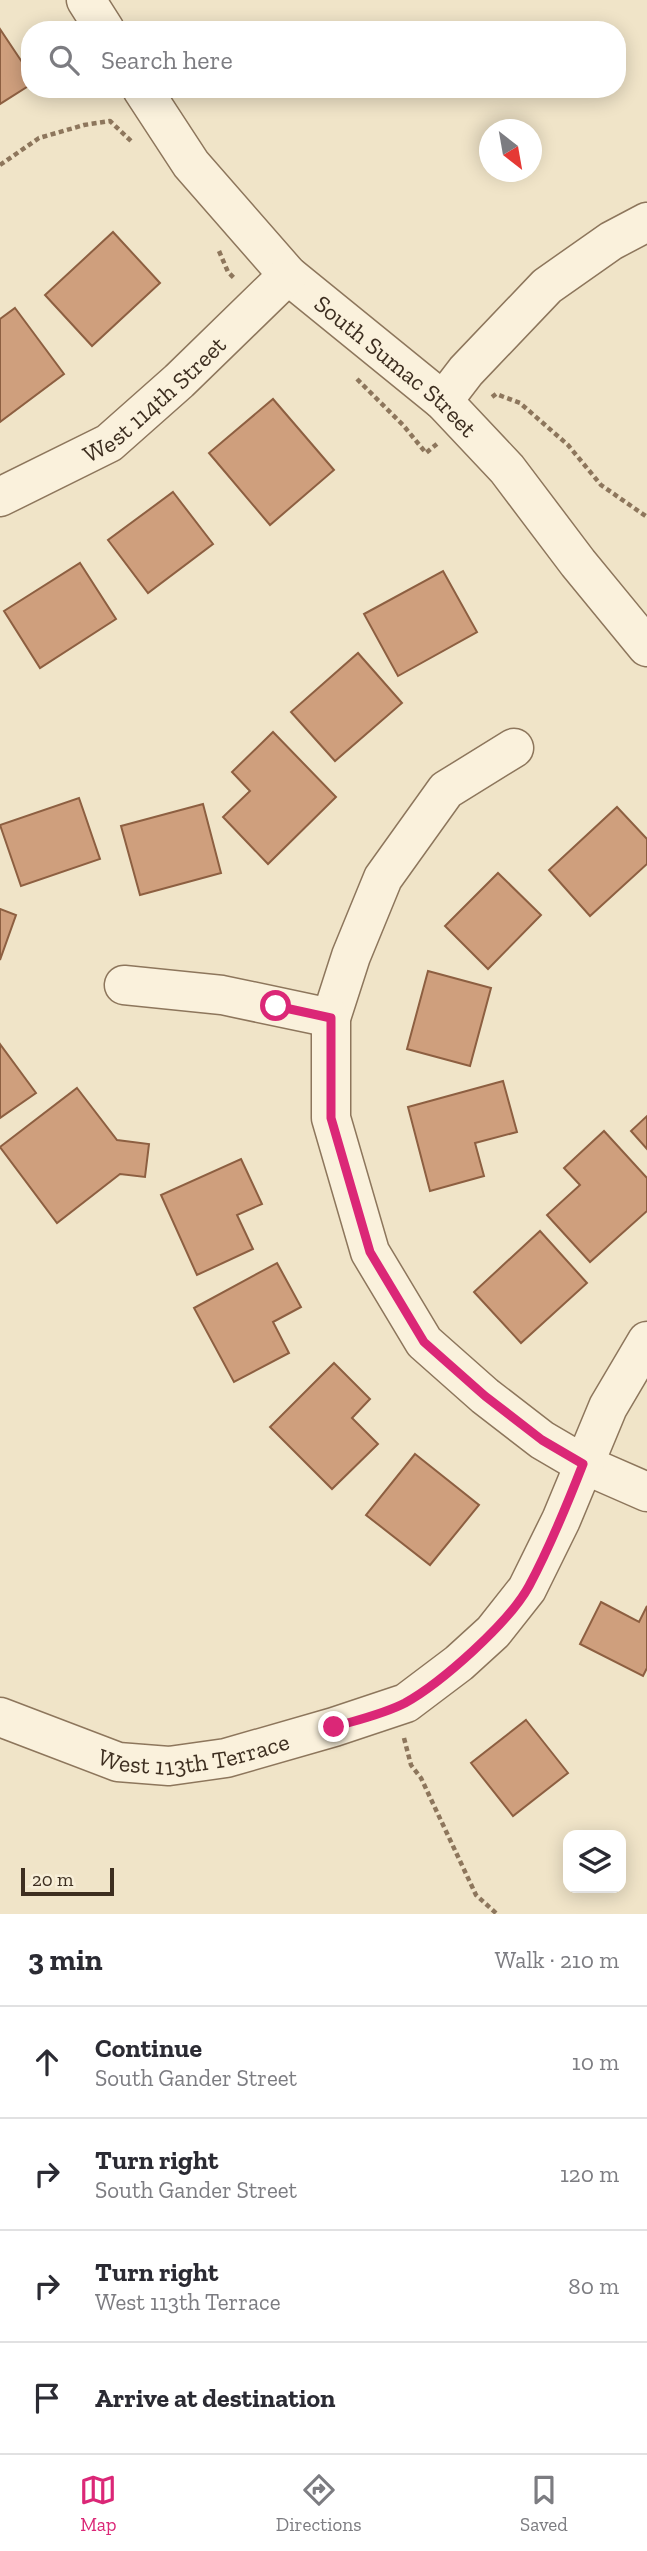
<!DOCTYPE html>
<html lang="en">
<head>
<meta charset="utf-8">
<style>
	:root { --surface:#fff; --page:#f2f2f3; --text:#2b2b33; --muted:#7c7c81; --line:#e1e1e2; --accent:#db2777 }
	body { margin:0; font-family:"Zilla Slab",serif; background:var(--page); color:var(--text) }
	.controls { position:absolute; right:21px; bottom:21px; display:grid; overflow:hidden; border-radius:14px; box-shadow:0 4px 18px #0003 }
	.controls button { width:63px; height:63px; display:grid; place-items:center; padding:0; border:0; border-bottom:2px solid var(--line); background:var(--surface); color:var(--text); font:35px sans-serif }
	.compass { position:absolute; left:479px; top:119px; width:63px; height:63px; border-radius:50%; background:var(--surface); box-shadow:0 4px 18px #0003; rotate:149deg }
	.scale { position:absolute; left:21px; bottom:18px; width:93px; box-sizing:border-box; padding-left:7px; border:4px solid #3d2e20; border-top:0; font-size:19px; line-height:24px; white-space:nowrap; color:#3d2e20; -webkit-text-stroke:5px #f7eed8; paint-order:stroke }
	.stop { position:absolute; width:21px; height:21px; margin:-16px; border:5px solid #db2777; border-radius:50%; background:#fff }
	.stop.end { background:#db2777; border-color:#fff; box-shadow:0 2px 7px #0008 }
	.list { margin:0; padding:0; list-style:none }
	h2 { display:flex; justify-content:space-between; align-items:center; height:91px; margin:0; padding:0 28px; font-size:30px }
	h2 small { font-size:23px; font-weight:400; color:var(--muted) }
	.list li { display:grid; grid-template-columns:46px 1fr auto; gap:21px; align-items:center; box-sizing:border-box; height:112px; padding:0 28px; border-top:2px solid var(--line) }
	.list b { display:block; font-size:26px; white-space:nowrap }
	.list p { margin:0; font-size:23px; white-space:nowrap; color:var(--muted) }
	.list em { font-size:23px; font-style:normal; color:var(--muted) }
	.icon { flex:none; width:38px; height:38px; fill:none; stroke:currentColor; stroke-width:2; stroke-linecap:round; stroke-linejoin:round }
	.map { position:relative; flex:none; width:647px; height:1914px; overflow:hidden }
	.search { position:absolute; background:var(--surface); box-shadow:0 4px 18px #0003; left:21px; right:21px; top:21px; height:77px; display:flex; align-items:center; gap:18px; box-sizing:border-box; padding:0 24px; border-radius:28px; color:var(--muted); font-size:26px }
	.sheet { height:539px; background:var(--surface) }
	nav { display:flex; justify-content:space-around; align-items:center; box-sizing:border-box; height:98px; border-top:2px solid var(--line); background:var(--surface); font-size:19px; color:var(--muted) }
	nav a { display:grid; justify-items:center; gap:4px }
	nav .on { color:var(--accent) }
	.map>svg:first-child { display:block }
</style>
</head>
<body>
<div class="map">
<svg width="647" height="1914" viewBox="0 0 647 1914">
	<rect width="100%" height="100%" fill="#f0e4c8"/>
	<g fill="#cf9f7d" stroke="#8d5f41" stroke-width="2">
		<path d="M0,29L30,74V85L0,104Z"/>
		<path d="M113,232L160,283L92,346L45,295Z"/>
		<path d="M15,308L64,374L0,422V319Z"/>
		<path d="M273,399L334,470L270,525L209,453Z"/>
		<path d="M173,492L213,544L148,593L108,540Z"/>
		<path d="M80,563L116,619L40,668L4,611Z"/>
		<path d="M443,571L477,632L398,676L364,614Z"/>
		<path d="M358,653L402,703L335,761L291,712Z"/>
		<path d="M273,732L336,797L268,864L223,817L250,791L232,772Z"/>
		<path d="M79,798L100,859L21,886L0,825Z"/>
		<path d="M203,804L221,873L140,895L121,826Z"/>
		<path d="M617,807L647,839V864L590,916L549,870Z"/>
		<path d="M498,873L541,915L488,969L445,926Z"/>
		<path d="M0,909L16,915L0,960Z"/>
		<path d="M428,971L491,988L470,1066L407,1049Z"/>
		<path d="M0,1044L36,1093L0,1118Z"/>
		<path d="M503,1081L517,1132L475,1143L484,1176L430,1191L408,1107Z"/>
		<path d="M77,1088L117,1140L149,1144L145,1177L120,1174L57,1223L0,1147Z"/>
		<path d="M647,1116V1149L631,1131Z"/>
		<path d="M604,1131L647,1178V1211L590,1262L547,1215L580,1185L564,1168Z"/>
		<path d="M241,1159L262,1204L237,1215L253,1249L197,1275L161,1195Z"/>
		<path d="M540,1231L587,1283L521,1343L474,1292Z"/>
		<path d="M277,1263L301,1307L273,1322L289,1353L234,1382L194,1308Z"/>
		<path d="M334,1363L370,1399L352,1418L378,1444L332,1489L270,1427Z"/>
		<path d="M415,1454L479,1505L430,1565L366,1515Z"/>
		<path d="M601,1602L639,1622L647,1606V1668L643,1676L580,1644Z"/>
		<path d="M526,1720L568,1773L513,1816L471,1763Z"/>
	</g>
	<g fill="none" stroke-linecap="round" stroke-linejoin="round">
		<defs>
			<g id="minor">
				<path d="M86,0L105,30"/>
				<path id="s1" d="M142,89L191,164L288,275L443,401L507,469L578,563L647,647"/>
				<path d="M443,401L466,371L547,286L611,241L647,222"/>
				<path id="s2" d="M0,497L109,443L179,381L288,275"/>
				<path d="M514,748L446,790L383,878L351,956L331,1018V1118L370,1252L424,1342L485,1396L542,1440L583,1464L647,1492"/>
				<path d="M124,985L222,995L331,1018"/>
				<path id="s3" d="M0,1717L118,1762L169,1766L226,1758L334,1727L406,1703L459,1663L493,1632L527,1589L561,1520L608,1407L647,1341"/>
			</g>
		</defs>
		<use href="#minor" stroke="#8d765c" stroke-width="41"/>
		<g stroke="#8d765c" stroke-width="4.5" stroke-dasharray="5 3.5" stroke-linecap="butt">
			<path d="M0,165L39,138L84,125L110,121L131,141"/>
			<path d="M219,251L228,272L235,279"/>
			<path d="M357,379L403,425L426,453L438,443"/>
			<path d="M492,397L496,394L520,403L568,445L601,485L647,517"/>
			<path d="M404,1738L411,1765L421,1778L476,1895L497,1914"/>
		</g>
		<use href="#minor" stroke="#faf1dc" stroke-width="38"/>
	</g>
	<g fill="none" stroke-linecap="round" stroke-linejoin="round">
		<path stroke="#db2777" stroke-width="9" d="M276,1006L331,1018V1118L370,1252L424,1342L485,1396L542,1440L583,1464C567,1505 550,1547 529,1586C509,1623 441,1683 405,1703C384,1714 357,1720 334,1727"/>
	</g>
	<g text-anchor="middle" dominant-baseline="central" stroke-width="6" stroke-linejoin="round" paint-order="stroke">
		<g font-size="24" fill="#3d2e20" stroke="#f7eed8">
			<text stroke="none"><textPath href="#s1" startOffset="378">South Sumac Street</textPath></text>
			<text stroke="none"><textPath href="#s2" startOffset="184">West 114th Street</textPath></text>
			<text stroke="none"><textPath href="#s3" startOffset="203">West 113th Terrace</textPath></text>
		</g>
	</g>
</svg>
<div class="controls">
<button><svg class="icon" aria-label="layers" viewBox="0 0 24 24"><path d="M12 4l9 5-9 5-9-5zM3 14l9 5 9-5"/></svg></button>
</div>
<svg class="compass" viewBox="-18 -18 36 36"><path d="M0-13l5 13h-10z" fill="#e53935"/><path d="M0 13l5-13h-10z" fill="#7c7c81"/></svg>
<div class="scale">20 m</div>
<div class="stop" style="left:276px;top:1006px"></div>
<div class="stop end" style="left:334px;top:1727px"></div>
<div class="search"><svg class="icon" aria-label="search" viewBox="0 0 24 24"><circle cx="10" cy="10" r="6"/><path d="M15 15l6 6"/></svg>Search here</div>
</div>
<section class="sheet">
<h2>3 min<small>Walk · 210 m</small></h2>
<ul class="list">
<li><svg class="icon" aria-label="ahead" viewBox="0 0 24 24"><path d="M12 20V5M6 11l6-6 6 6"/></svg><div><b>Continue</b><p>South Gander Street</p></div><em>10 m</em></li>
<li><svg class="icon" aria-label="right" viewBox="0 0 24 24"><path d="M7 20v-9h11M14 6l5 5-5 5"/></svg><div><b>Turn right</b><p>South Gander Street</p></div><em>120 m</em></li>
<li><svg class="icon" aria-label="right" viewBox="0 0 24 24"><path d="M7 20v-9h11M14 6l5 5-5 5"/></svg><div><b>Turn right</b><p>West 113th Terrace</p></div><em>80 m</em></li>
<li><svg class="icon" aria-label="arrive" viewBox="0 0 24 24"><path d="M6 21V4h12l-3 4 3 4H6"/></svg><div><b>Arrive at destination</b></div></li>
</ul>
</section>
<nav>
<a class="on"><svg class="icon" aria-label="map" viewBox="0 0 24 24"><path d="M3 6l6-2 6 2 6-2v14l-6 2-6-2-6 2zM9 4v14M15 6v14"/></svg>Map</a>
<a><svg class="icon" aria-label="directions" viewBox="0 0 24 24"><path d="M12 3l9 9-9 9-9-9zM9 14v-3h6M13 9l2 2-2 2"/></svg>Directions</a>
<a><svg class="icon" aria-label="saved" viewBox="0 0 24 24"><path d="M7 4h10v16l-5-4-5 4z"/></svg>Saved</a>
</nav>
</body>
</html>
